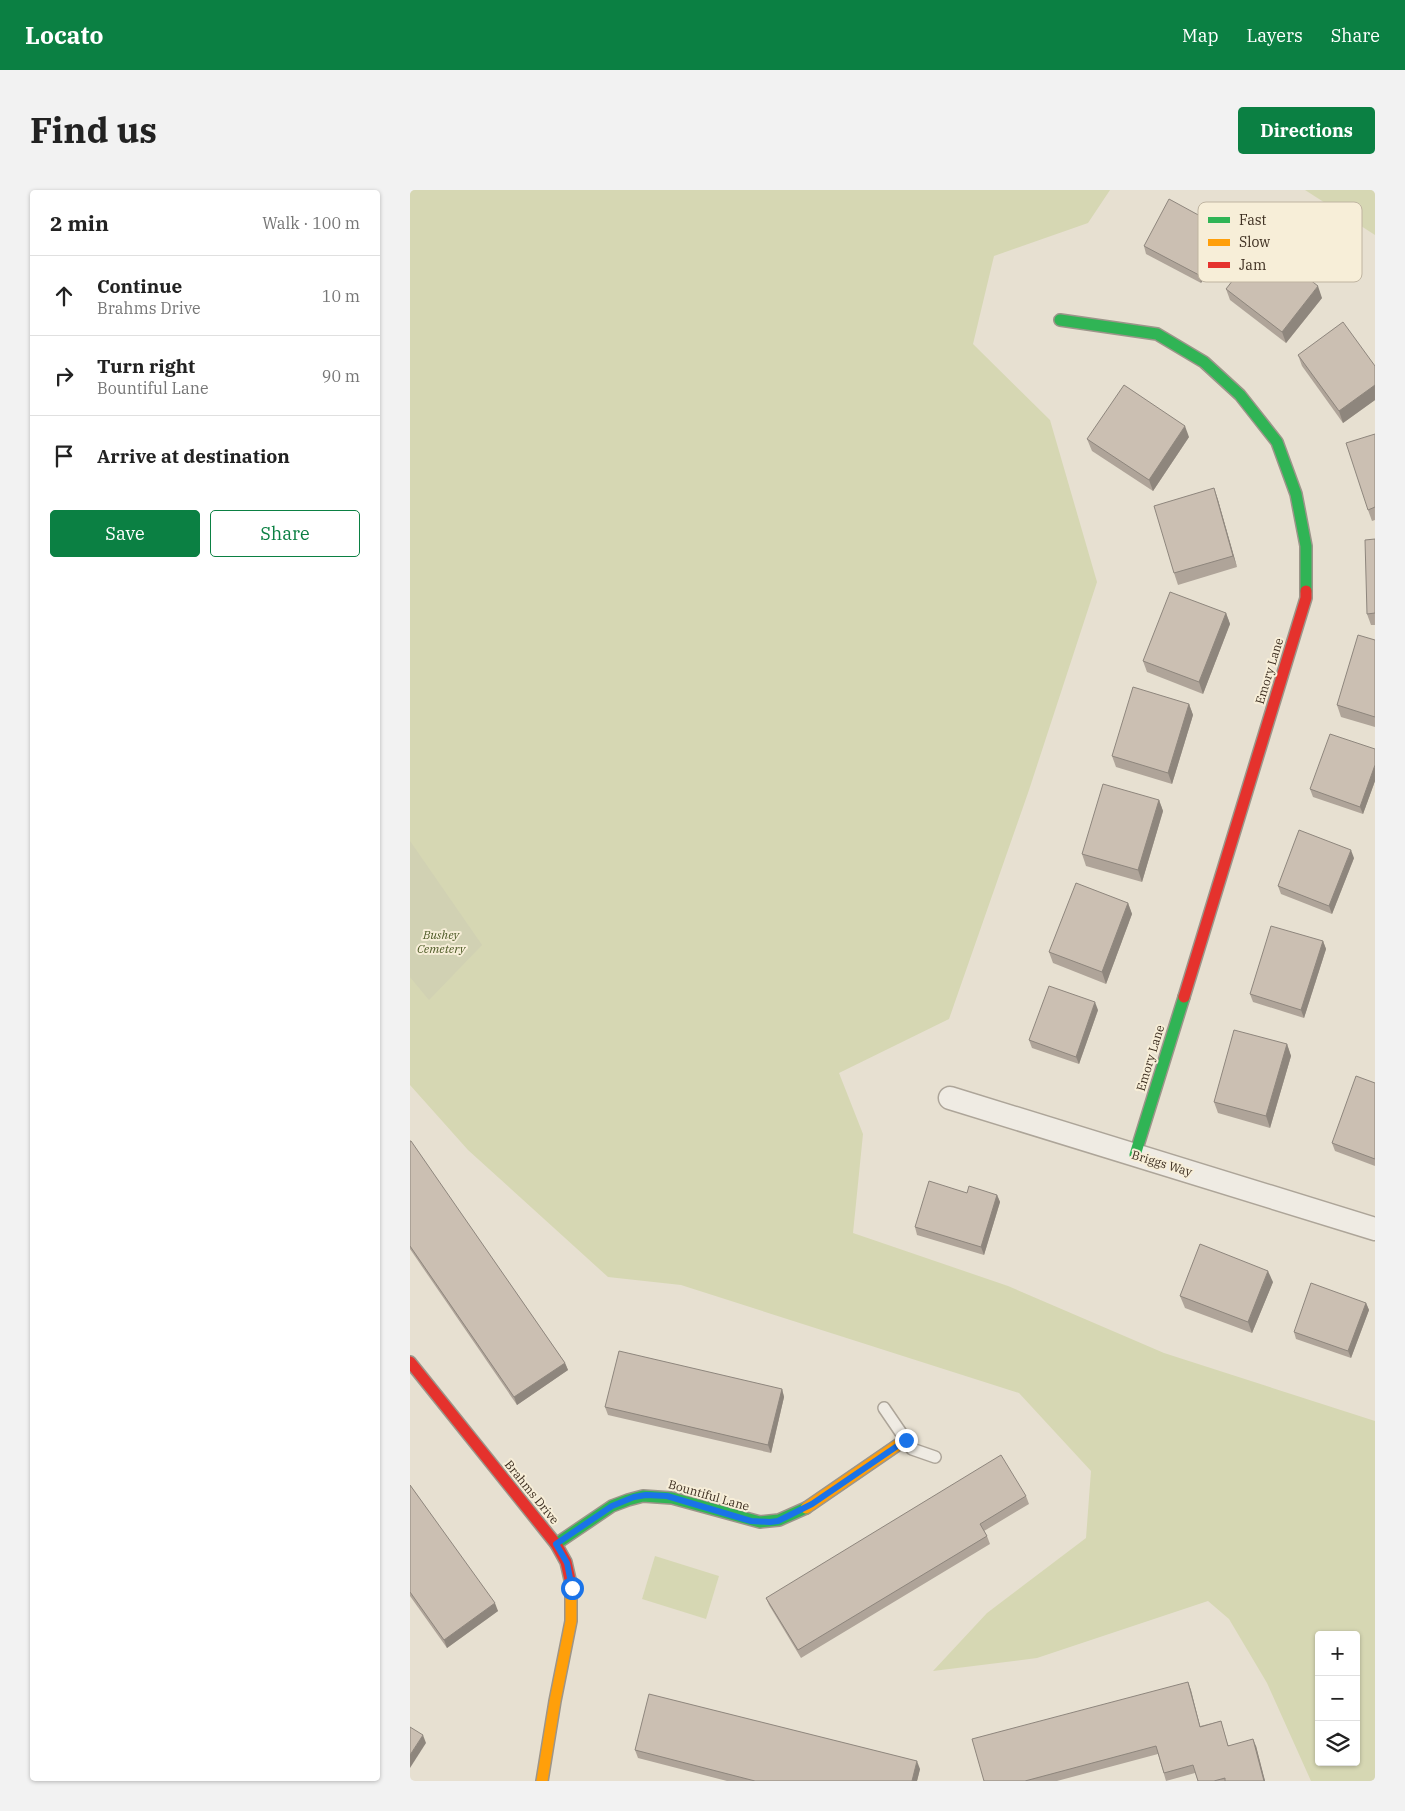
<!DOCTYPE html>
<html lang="en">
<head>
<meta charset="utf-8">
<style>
	:root { --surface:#fff; --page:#f2f2f2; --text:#222; --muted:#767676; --line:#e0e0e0; --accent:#0b8043 }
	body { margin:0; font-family:"IBM Plex Serif",serif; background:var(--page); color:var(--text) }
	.controls { position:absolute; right:15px; bottom:15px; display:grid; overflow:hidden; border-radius:5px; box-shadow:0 1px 4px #0004 }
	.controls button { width:45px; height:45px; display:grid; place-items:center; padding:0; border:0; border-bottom:1px solid var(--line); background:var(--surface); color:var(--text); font:25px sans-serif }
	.stop { position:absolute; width:15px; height:15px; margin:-11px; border:4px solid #1a73e8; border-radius:50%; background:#fff }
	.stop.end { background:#1a73e8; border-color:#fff; box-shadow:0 1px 5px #0008 }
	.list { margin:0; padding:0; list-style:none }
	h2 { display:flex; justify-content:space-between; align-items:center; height:65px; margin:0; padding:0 20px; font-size:21px }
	h2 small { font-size:16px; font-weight:400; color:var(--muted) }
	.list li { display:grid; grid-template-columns:32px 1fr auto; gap:15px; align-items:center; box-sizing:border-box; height:80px; padding:0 20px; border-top:1px solid var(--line) }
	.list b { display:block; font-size:19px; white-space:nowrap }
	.list p { margin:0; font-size:16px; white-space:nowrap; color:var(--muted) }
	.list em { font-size:16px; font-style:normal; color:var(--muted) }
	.actions { display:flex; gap:10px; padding:15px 20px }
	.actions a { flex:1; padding:11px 0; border:1px solid var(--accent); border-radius:5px; text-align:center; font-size:18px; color:var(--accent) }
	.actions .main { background:var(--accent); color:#fff }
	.icon { flex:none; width:28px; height:28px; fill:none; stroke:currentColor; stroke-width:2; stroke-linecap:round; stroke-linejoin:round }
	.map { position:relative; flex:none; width:965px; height:1591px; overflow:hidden; border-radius:5px }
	header { display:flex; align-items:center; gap:30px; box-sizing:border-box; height:70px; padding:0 25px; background:var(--accent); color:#fff }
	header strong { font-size:24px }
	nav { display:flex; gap:28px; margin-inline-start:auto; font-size:18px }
	.intro { display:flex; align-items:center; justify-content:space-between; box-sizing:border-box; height:120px; padding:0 30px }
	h1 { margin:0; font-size:35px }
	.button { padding:12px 22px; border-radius:5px; background:var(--accent); color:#fff; font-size:18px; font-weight:700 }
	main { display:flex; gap:30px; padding:0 30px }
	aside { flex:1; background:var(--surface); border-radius:5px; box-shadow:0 1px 4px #0004 }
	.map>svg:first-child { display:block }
</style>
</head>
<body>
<header>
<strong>Locato</strong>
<nav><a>Map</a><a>Layers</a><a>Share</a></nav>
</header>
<div class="intro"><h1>Find us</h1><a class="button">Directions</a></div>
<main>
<aside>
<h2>2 min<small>Walk · 100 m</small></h2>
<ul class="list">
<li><svg class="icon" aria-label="ahead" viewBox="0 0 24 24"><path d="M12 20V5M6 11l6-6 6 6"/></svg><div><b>Continue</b><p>Brahms Drive</p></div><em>10 m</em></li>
<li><svg class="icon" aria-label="right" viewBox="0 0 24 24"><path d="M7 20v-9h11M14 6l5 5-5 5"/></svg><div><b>Turn right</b><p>Bountiful Lane</p></div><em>90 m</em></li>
<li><svg class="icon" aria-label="arrive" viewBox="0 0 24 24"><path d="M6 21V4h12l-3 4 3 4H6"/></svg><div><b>Arrive at destination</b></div></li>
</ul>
<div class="actions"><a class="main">Save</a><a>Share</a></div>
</aside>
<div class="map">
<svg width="965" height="1591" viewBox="0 0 965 1591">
	<rect width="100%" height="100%" fill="#e7e0d1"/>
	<g fill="#d6d7b3" fill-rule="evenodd">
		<path d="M0,0H700L678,33L584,66L563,154L640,230L687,392L619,600L539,829L429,883L453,944L443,1043L598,1096L754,1163L965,1231V1591H901L857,1493L819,1429L798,1411L627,1468L523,1481L577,1423L676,1348L681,1281L609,1203L271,1095L198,1087L58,960L0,895ZM909,1445H946V1572H909Z"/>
		<path d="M895,0H965V45Z"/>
		<path d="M245,1366L309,1386L296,1429L232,1409Z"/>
	</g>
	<path fill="#d1d1b3" d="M0,651L72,755L19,810L0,787Z"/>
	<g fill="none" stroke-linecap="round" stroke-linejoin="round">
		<defs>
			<path id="lane" d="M474,1218L502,1259L525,1267"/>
			<path id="street" d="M540,908L965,1039"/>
			<g id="fast">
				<path d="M650,130L747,144L794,172L830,205L867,252L886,304L896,356V401"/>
				<path d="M725,965L774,807"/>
				<path d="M146,1354L202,1316L218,1310L233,1306L262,1308L350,1332L369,1330L396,1318"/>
			</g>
			<g id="slow">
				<path d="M396,1318L495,1250"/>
				<path d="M132,1591L145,1511L161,1431V1394"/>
			</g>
			<g id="jam">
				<path d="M774,807L896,408V401"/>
				<path d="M0,1172L146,1354L156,1372L161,1394"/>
			</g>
		</defs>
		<use href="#lane" stroke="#ada599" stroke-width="14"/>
		<use href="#street" stroke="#ada599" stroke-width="25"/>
		<use href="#fast" stroke="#9c958a" stroke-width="14"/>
		<use href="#slow" stroke="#9c958a" stroke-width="14"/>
		<use href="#jam" stroke="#9c958a" stroke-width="14"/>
		<use href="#lane" stroke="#efebe3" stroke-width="11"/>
		<use href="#street" stroke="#efebe3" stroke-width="22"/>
		<use href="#fast" stroke="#30b455" stroke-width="11"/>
		<use href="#slow" stroke="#ff9f0a" stroke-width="11"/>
		<use href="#jam" stroke="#e5322d" stroke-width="11"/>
	</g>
	<g fill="#afa499">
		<path d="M817,47L791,93L736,64L734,56Z"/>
		<path d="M816,99L912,108L876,153L820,110Z"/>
		<path d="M888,165L965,176V210L933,233L892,176Z"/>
		<path d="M965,244V330L962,331L958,320Z"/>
		<path d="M779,247L743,301L682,261L677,249Z"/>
		<path d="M804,298L808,310L827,377L768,395L764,383Z"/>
		<path d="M965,349V435H961L957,424Z"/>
		<path d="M816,423L820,434L793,504L737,482L733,471Z"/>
		<path d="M965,450V537L931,527L927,515Z"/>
		<path d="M779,514L783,525L762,594L706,577L702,566Z"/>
		<path d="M965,559V591L953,624L903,607L900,599Z"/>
		<path d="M749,610L753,621L732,692L676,676L672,664Z"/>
		<path d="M944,668L922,724L871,704L868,696Z"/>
		<path d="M718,713L722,724L696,794L643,773L639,762Z"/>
		<path d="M913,751L916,759L894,828L843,812L840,804Z"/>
		<path d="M688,820L669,874L622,858L619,850Z"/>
		<path d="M877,854L881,866L860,938L808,923L804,912Z"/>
		<path d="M965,893V976L925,961L922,953Z"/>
		<path d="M0,951L155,1173L158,1180L107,1215L0,1059Z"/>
		<path d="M557,1003L587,1005L590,1012L574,1065L507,1045L505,1037Z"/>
		<path d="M863,1092L842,1143L775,1118L770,1106Z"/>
		<path d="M956,1113L959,1120L941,1168L886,1149L884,1142Z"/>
		<path d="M372,1199L374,1207L361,1263L198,1225L195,1217Z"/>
		<path d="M0,1295L88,1421L37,1458L0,1406Z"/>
		<path d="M616,1306L619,1314L574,1341L577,1346L580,1354L391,1468L359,1415L356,1408Z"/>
		<path d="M778,1492L790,1536L811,1531L818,1555L846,1556L855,1591H788L785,1583L756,1591L748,1564L647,1591H574Z"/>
		<path d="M225,1560L510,1579L507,1591H317L228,1568Z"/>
	</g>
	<g fill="#8e867d">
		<path d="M814,39L817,47L791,93L789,85Z"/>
		<path d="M908,96L912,108L876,153L872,142Z"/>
		<path d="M965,195V210L933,233L929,221Z"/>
		<path d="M775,236L779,247L743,301L739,290Z"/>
		<path d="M804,298L808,310L827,377L823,366Z"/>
		<path d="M816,423L820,434L793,504L789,492Z"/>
		<path d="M779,514L783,525L762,594L758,583Z"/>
		<path d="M965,575V591L953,624L950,617Z"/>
		<path d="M749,610L753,621L732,692L728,680Z"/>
		<path d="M941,660L944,668L922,724L919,716Z"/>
		<path d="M718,713L722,724L696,794L692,782Z"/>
		<path d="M913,751L916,759L894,828L891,820Z"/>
		<path d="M685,812L688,820L669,874L666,867Z"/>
		<path d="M877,854L881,866L860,938L856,926Z"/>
		<path d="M587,1005L590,1012L574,1065L571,1057Z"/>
		<path d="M858,1081L863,1092L842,1143L838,1132Z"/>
		<path d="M956,1113L959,1120L941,1168L938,1161Z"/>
		<path d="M155,1173L158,1180L107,1215L104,1207Z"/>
		<path d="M372,1199L374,1207L361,1263L358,1255Z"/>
		<path d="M85,1413L88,1421L37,1458L34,1450Z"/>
		<path d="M778,1492L781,1500L792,1544L790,1537Z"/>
		<path d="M13,1545L16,1553L0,1578V1565Z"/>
		<path d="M843,1549L846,1556L855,1591H854Z"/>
		<path d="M507,1571L510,1579L507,1591H502Z"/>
	</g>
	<g fill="#cbbfb2" stroke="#8e867d">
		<path d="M759,9L814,39L789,85L734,56Z"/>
		<path d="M852,53L908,96L872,142L816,99Z"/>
		<path d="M933,132L965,176V195L929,221L888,165Z"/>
		<path d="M714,195L775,236L739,290L677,249Z"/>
		<path d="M965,244V317L958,320L936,253Z"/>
		<path d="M804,298L823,366L764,383L744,316Z"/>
		<path d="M965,349V423L957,424L955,350Z"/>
		<path d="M760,402L816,423L789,492L733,471Z"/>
		<path d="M948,445L965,450V527L927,515Z"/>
		<path d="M723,497L779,514L758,583L702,566Z"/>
		<path d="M920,544L965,559V575L950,617L900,599Z"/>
		<path d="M693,594L749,610L728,680L672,664Z"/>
		<path d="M889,640L941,660L919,716L868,696Z"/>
		<path d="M666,693L718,713L692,782L639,762Z"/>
		<path d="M861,736L913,751L891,820L840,804Z"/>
		<path d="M639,796L685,812L666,867L619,850Z"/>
		<path d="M824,840L877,854L856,926L804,912Z"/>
		<path d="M946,886L965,893V969L922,953Z"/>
		<path d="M0,951H1L155,1173L104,1207L0,1056Z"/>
		<path d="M519,991L557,1003L559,996L587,1005L571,1057L505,1037Z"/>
		<path d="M790,1054L858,1081L838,1132L770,1106Z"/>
		<path d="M901,1093L956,1113L938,1161L884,1142Z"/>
		<path d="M209,1161L372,1199L358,1255L195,1217Z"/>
		<path d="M591,1265L616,1306L570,1334L577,1346L388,1460L356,1408Z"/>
		<path d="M0,1295L85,1413L34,1450L0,1402Z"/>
		<path d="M778,1492L790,1537L811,1531L818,1556L843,1549L854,1591H815V1588L804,1591H788L783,1575L754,1583L746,1556L615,1591H574L562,1549Z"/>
		<path d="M239,1504L507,1571L502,1591H345L225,1560Z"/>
		<path d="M0,1537L13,1545L0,1565Z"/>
	</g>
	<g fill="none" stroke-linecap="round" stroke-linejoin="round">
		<path stroke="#1a73e8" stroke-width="6" d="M162,1398L157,1373L146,1354L202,1316L224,1307L236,1305L257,1306L341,1331L360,1332L368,1331L402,1314L496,1250"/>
	</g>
	<g text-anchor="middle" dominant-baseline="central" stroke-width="4" stroke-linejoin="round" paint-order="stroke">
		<g font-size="12" fill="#3d2e20" stroke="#f7eed8">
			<text transform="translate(859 481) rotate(-73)">Emory Lane</text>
			<text transform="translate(740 868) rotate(-73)">Emory Lane</text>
			<text transform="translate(752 973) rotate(17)">Briggs Way</text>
			<text transform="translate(122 1302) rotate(51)">Brahms Drive</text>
			<text transform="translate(299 1305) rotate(16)">Bountiful Lane</text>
		</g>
		<g font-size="12" font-style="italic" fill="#4d5a26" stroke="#f7eed8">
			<text x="31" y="744">Bushey<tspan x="31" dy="14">Cemetery</tspan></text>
		</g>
	</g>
	<rect x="788" y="12" width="164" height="80" rx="8" fill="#f7eed8" stroke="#bfb4a1" stroke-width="1"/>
	<rect x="798" y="27" width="22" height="6" fill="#30b455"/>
	<rect x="798" y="49" width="22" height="7" fill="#ff9f0a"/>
	<rect x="798" y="72" width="22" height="6" fill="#e5322d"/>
	<g font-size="14" fill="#3d2e20">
		<text x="829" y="35">Fast</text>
		<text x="829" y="57">Slow</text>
		<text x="829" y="80">Jam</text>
	</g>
</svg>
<div class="controls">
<button>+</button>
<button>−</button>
<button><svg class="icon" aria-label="layers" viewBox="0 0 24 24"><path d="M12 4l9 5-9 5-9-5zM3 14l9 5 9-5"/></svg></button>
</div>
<div class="stop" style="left:162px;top:1398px"></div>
<div class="stop end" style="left:496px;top:1250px"></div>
</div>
</main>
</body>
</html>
